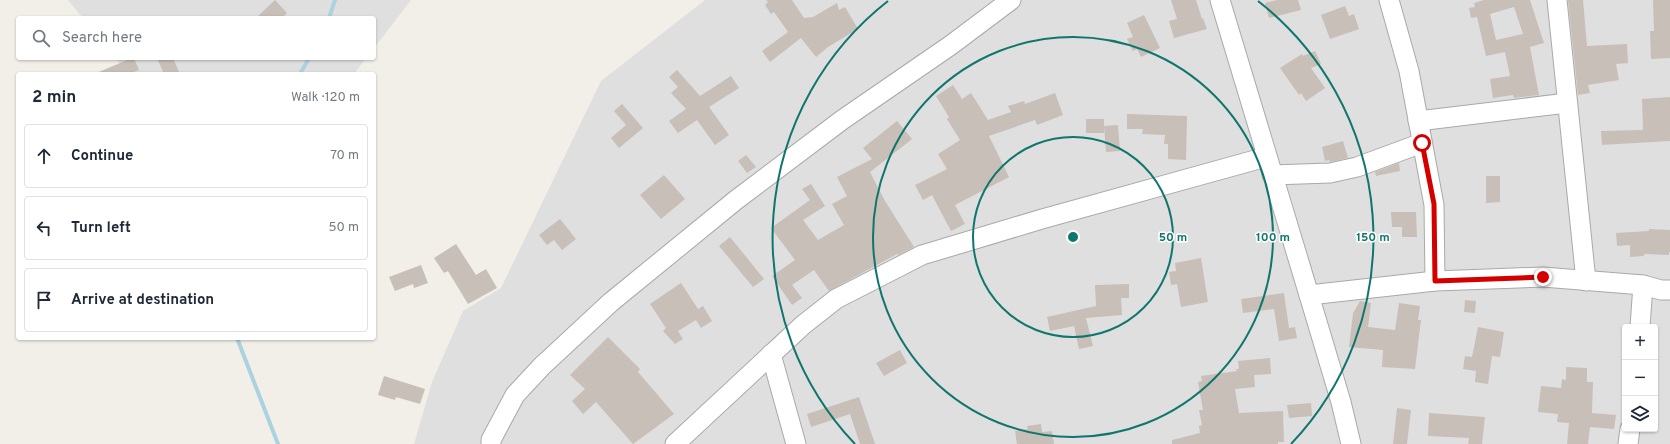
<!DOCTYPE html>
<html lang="en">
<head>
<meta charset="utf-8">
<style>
	:root { --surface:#fff; --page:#f2f2f3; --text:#1f2937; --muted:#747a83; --line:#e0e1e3 }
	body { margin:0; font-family:Overpass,sans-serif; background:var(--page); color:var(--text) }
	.controls { position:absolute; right:12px; bottom:12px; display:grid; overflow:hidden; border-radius:4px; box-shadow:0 1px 3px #0004 }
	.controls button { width:36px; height:36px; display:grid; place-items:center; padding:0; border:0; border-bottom:1px solid var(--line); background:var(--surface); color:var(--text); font:20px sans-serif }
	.stop { position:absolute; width:12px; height:12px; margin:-9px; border:3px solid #d40000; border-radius:50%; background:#fff }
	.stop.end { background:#d40000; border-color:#fff; box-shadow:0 1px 4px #0008 }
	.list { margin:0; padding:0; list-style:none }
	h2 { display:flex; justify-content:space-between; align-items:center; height:52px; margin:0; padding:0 16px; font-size:17px }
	h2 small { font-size:13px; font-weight:400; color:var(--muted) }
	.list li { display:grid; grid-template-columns:26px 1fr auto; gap:12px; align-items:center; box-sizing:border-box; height:64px; margin:0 8px 8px; padding:0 8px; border:1px solid var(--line); border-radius:4px }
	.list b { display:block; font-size:15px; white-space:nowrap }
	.list em { font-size:13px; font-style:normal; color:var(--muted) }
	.icon { flex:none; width:22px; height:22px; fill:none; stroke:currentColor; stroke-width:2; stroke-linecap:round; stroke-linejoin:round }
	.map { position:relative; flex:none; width:1670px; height:444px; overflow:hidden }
	.search { position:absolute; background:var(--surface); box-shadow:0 1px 3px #0004; left:16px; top:16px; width:360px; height:44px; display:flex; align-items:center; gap:10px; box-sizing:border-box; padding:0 14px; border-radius:4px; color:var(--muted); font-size:15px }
	.panel { position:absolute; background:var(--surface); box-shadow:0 1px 3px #0004; left:16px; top:72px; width:360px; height:268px; border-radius:4px }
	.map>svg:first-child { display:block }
</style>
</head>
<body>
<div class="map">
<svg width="1670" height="444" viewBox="0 0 1670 444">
	<rect width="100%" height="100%" fill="#f2efe9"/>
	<g fill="#e0dfdf" fill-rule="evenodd">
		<path d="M68,0H411L374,48V18H83Z"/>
		<path d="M705,0H1670V444H414L432,382L463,311L501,288L601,81ZM1625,327H1655V429H1625Z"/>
		<path d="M115,58H366L354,74H128Z"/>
	</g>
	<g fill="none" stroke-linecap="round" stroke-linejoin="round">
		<g stroke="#aad3df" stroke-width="4">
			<path d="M329,18L335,0"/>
			<path d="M300,74L309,58"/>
			<path d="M237,338L278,444"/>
		</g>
	</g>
	<g fill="#c7bfb8" fill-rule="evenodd">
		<path d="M275,0L287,13L282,18H256Z"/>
		<path d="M766,0H792L804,18L813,17L837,3L839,10L845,7L858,29L828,47L816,57L801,38L770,62L762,51L788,32L774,12L771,14L765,5L768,2Z"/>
		<path d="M1171,0H1196L1202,19L1203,18L1207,29L1174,38L1169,21L1177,19Z"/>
		<path d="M1277,0H1298L1301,10L1269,18L1265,3Z"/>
		<path d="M1484,0H1530L1544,43L1530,47L1539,95L1514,98L1513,95L1493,98L1490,79L1510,76L1505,52L1486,56L1477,17L1471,18L1469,8L1475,7L1474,3ZM1514,7L1523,34L1496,40L1490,14Z"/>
		<path d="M1568,0H1583L1587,46L1627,44L1628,63L1616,64L1619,80L1588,85L1590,93L1578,95Z"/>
		<path d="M1653,0H1670V58L1651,59L1650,31H1654Z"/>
		<path d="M1345,6L1349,16L1354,14L1359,29L1330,39L1321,15Z"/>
		<path d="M1144,15L1160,48L1141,57L1137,49L1133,51L1127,39L1133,37L1127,23Z"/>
		<path d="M1315,51L1321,64L1311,68L1325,88L1306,101L1301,93L1299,95L1280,68L1302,54L1303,56Z"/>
		<path d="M132,58H134L139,70L128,74H94Z"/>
		<path d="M157,58H173L180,74H164Z"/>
		<path d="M677,70L700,96L731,76L739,88L709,107L729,135L715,145L697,120L678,133L669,121L686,109L671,93L678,87L669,77Z"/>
		<path d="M953,85L962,99L971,93L988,120L1011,112L1008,106L1024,101L1025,104L1055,93L1063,115L1037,125L1035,120L989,136L1009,177L955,205L965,224L951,231L932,195L923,200L915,185L947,169L938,154L960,140L947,119L949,117L936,96Z"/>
		<path d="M1670,97V141L1602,145L1601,131L1643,130L1642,99Z"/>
		<path d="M622,104L643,128L619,148L611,138L626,125L614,111Z"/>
		<path d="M1127,114L1187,116L1186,160L1168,159V144H1164L1165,135L1142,134L1143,129H1127Z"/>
		<rect x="1086" y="119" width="18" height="14"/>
		<path d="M897,121L912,139L870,172L885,201L914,247L898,255L897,254L829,291L814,270L792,285L802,298L792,305L772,276L795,260L771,228L810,200L802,189L811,184L825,206L803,220L818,240L844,225L832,204L847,196L837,177L872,159L863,148Z"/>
		<path d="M1118,125L1120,151L1106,152L1104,126Z"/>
		<path d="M1343,141L1348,158L1330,162L1329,160L1325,161L1322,147Z"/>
		<path d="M746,155L756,167L747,173L738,161Z"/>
		<path d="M1399,163L1400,171L1376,176L1375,172Z"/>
		<path d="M664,175L685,199L661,219L640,195Z"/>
		<path d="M1486,176H1500V202L1486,203Z"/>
		<path d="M1391,212H1416L1417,237H1402V227H1392Z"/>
		<path d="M560,219L576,239L562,250L554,240L547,245L539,235Z"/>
		<path d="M1649,229L1670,230V252H1669V255L1644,254V256L1630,257V245L1617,246L1616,233L1649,231Z"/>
		<path d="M730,237L764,279L753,287L719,246Z"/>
		<path d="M456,244L476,275L486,269L497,288L468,304L448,271L444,273L434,258Z"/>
		<path d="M1201,258L1208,302L1181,307L1177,284L1171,285L1169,272L1176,271L1175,263Z"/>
		<path d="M421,265L428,283L414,288L413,284L395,291L389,277Z"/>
		<path d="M681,283L698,309L703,306L712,321L701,328L696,320L678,331L683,339L675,344L663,331L666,328L650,304Z"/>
		<path d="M1129,284V298H1121L1122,315L1086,318L1093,346L1079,349L1074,326L1050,331L1047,317L1096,306L1095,285Z"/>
		<path d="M1284,293L1289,328L1295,327L1297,338L1279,341L1274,309L1243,313L1241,299Z"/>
		<path d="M1465,300L1476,301L1475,313L1464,312Z"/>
		<path d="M1360,301L1371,303L1368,327L1395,330L1399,303L1420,306L1418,320H1421L1415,369L1382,367L1383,350L1349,347L1353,313Z"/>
		<path d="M1478,327L1504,332L1500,357L1492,356L1488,384L1475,382L1476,371L1463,369L1465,356L1472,357Z"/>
		<path d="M608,337L640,369L638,372L674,414L633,444L596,402L583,414L572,401L585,389L570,375Z"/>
		<path d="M900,350L907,363L884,376L876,363Z"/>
		<path d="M1270,358L1271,374L1254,375L1255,387L1235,389L1239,413L1283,411L1284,442H1278V444H1172V440L1200,433L1199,426L1202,425L1199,410H1203L1198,382L1202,381L1201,376L1237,371L1236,369H1239L1238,361Z"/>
		<path d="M1566,367L1587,368V382H1593L1592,413L1616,415L1614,429L1590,427L1588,444H1567L1569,423L1557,422L1558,414L1538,412L1541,386L1561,388L1562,379L1566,380Z"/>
		<path d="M384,376L425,389L420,404L396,397L395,400L378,395Z"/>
		<path d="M859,397L875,444H860L850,414L811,427L807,414Z"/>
		<path d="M1311,403L1312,416L1289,418L1287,405Z"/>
		<path d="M1397,408L1411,410L1407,444H1393Z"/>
		<path d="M1429,413L1485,417L1482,444H1468L1469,438L1428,436Z"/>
		<path d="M1041,424L1042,432L1052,431L1054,444H1017L1015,431L1028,429L1027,426Z"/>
	</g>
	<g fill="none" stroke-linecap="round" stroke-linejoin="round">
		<defs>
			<g id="minor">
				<path d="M1220,0L1309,295L1341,402L1351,444"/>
				<path d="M1389,0L1409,71L1434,205L1435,281"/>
				<path d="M1557,0L1586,281"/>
				<path d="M1418,121L1567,103"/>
				<path d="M1272,175L1330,173L1357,167L1422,143"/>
				<path d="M1309,295L1435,281L1543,277L1643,285L1661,290H1670"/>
				<path d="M1640,327L1643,285"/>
				<path d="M771,354L796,444"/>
				<path d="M491,444V440L515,395L542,366L611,302L736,200L842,120L951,45L1011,0"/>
				<path d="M675,444L803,325L836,299L922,255L1042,219L1266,157"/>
				<path d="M1628,444L1630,429"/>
			</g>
		</defs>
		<use href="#minor" stroke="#a9a9a9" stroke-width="21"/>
		<use href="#minor" stroke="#fff" stroke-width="19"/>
	</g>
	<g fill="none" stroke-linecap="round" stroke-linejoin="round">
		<path stroke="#d40000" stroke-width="5" d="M1422,143L1434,204L1435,281L1543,277"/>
	</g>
	<g fill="none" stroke="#0f766e" stroke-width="2">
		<circle cx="1073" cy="237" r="100"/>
		<circle cx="1073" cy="237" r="200"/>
		<path d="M855 444A300 300 0 0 1 888 1M1258 1A300 300 0 0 1 1291 444"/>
	</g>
	<circle cx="1073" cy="237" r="6" fill="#0f766e" stroke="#fff" stroke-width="2"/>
	<g font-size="12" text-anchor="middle" font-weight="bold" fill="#0f766e" stroke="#fff" stroke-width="3" stroke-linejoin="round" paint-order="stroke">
		<text x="1173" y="241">50 m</text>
		<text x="1273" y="241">100 m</text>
		<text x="1373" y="241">150 m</text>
	</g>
</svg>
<div class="controls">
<button>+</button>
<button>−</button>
<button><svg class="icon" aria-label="layers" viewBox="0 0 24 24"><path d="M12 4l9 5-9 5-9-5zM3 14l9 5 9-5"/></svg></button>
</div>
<div class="stop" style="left:1422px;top:143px"></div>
<div class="stop end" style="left:1543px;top:277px"></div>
<div class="search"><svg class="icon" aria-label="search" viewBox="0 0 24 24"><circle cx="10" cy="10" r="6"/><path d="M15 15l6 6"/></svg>Search here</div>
<section class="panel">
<h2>2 min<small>Walk · 120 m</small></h2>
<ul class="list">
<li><svg class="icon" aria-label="ahead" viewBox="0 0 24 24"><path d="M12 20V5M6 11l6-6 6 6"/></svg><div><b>Continue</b></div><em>70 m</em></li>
<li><svg class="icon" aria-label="left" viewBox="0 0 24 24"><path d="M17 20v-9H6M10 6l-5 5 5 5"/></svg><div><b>Turn left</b></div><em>50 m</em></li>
<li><svg class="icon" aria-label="arrive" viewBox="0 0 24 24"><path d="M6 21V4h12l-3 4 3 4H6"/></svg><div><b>Arrive at destination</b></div></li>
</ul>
</section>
</div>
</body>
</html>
